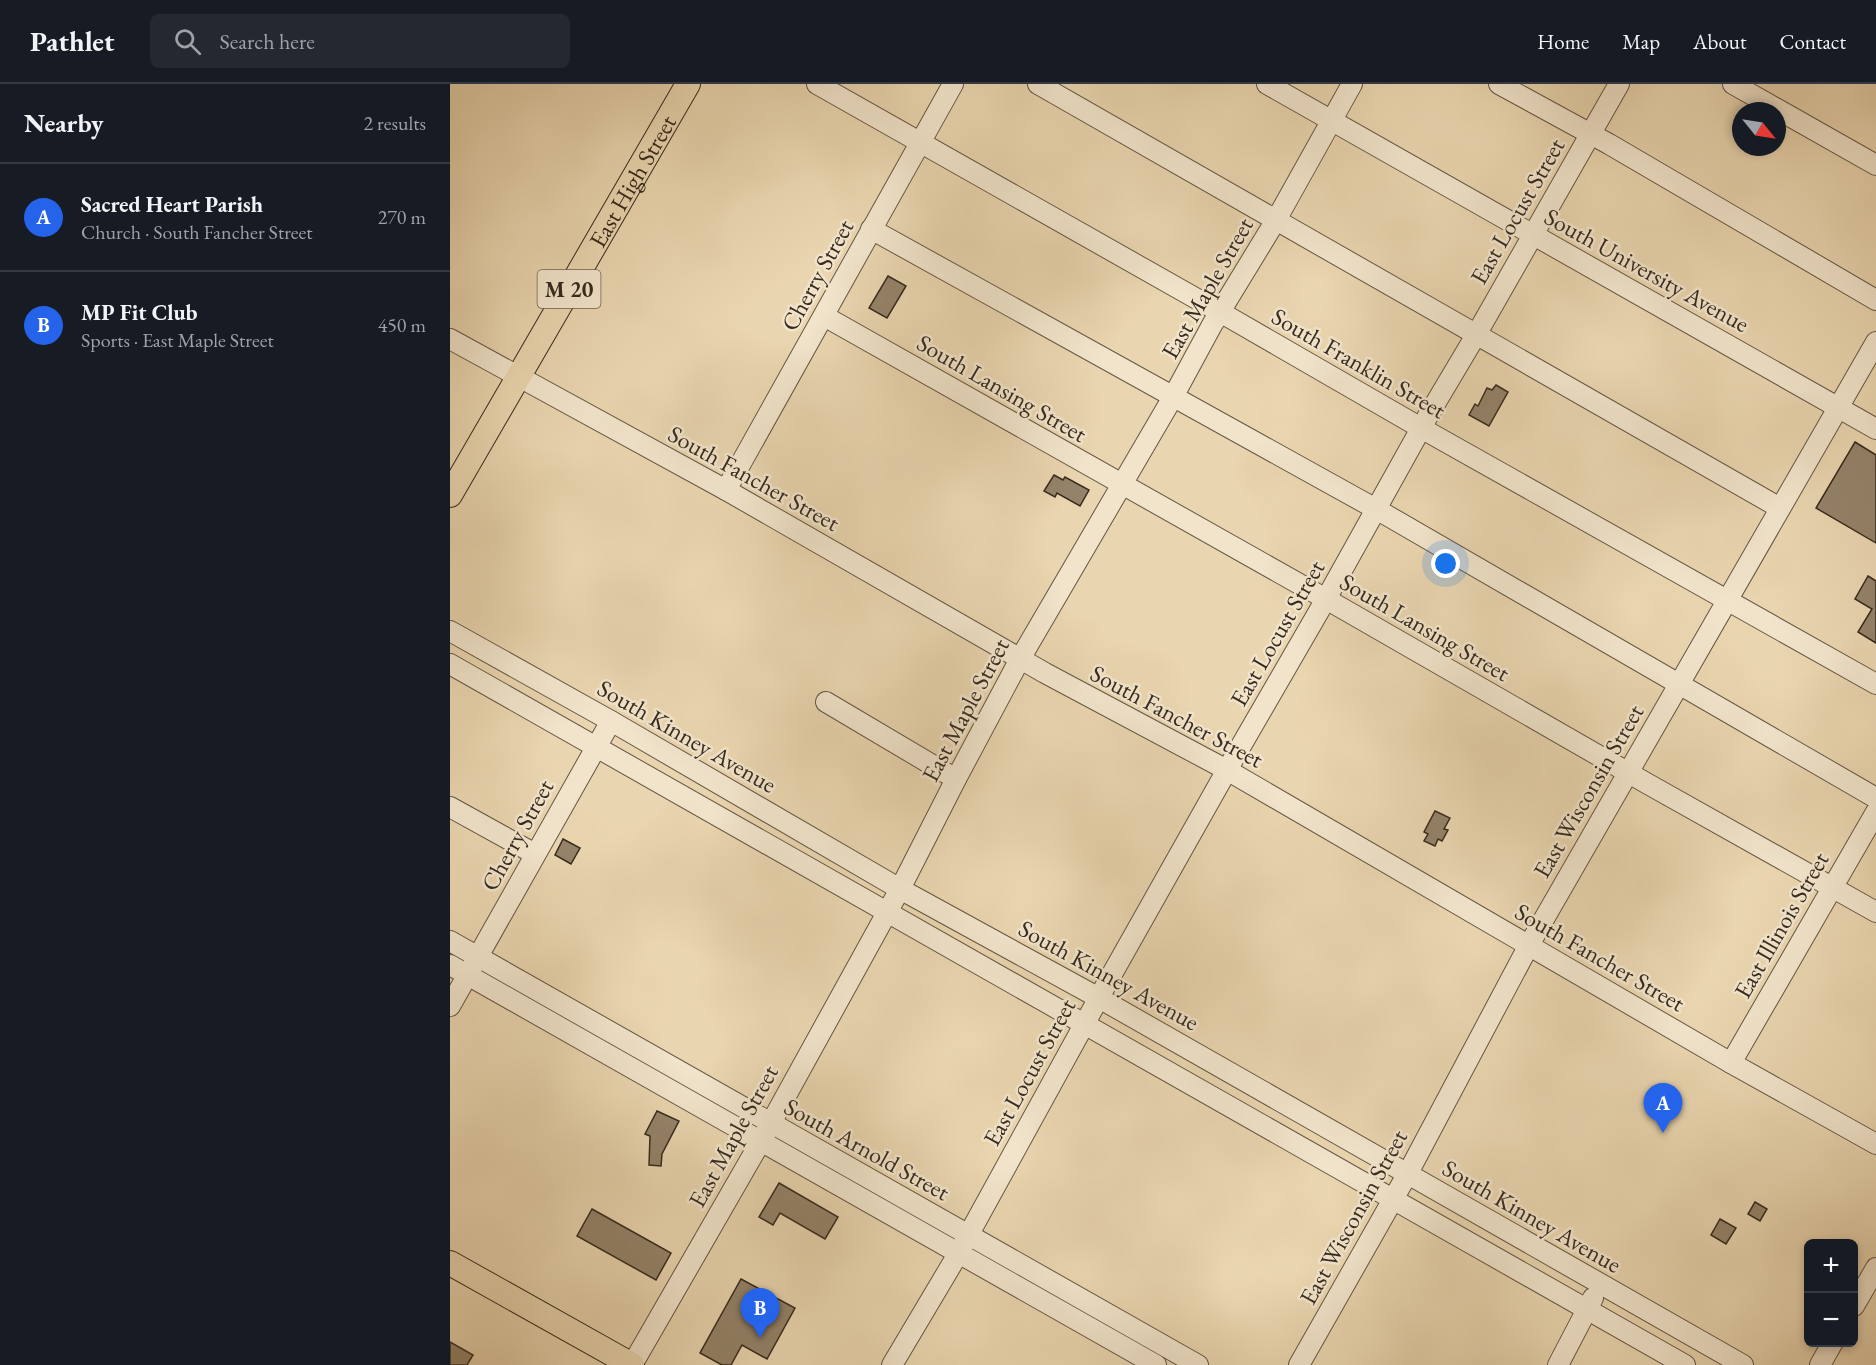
<!DOCTYPE html>
<html lang="en">
<head>
<meta charset="utf-8">
<style>
	:root { --surface:#171b24; --page:#242831; --text:#f1f3f6; --muted:#9ea1a6; --line:#363941; --accent:#2563eb }
	body { margin:0; font-family:"EB Garamond",serif; background:var(--page); color:var(--text) }
	.controls { position:absolute; right:18px; bottom:18px; display:grid; overflow:hidden; border-radius:9px; box-shadow:0 3px 9px #0003 }
	.controls button { width:54px; height:54px; display:grid; place-items:center; padding:0; border:0; border-bottom:2px solid var(--line); background:var(--surface); color:var(--text); font:30px sans-serif }
	.compass { position:absolute; left:1282px; top:18px; width:54px; height:54px; border-radius:50%; background:var(--surface); box-shadow:0 3px 9px #0003; rotate:120deg }
	.you { position:absolute; left:996px; top:480px; width:21px; height:21px; margin:-15px; border:4px solid #fff; border-radius:50%; background:#1a73e8; box-shadow:0 0 0 9px #1a73e833 }
	.badge { display:grid; place-items:center; width:39px; height:39px; border-radius:50%; background:var(--accent); color:#fff; font-size:20px; font-weight:700 }
	.pin { position:absolute; translate:-50% -50px; filter:drop-shadow(0 2px 3px #0008) }
	.pin::after { content:''; position:absolute; top:32px; width:21px; height:18px; background:inherit; clip-path:polygon(0 0,100% 0,50% 100%) }
	.list { margin:0; padding:0; list-style:none }
	h2 { display:flex; justify-content:space-between; align-items:center; height:78px; margin:0; padding:0 24px; font-size:26px }
	h2 small { font-size:20px; font-weight:400; color:var(--muted) }
	.list li { display:grid; grid-template-columns:39px 1fr auto; gap:18px; align-items:center; box-sizing:border-box; height:108px; padding:0 24px; border-top:2px solid var(--line) }
	.list b { display:block; font-size:22px; white-space:nowrap }
	.list p { margin:0; font-size:20px; white-space:nowrap; color:var(--muted) }
	.list em { font-size:20px; font-style:normal; color:var(--muted) }
	.icon { flex:none; width:33px; height:33px; fill:none; stroke:currentColor; stroke-width:2; stroke-linecap:round; stroke-linejoin:round }
	.map { position:relative; flex:none; width:1426px; height:1281px; overflow:hidden }
	header { display:flex; align-items:center; gap:36px; box-sizing:border-box; height:84px; padding:0 30px; background:var(--surface); border-bottom:2px solid var(--line) }
	header strong { font-size:28px }
	nav { display:flex; gap:33px; margin-inline-start:auto; font-size:21px }
	.search { width:420px; height:54px; background:var(--page); display:flex; align-items:center; gap:15px; box-sizing:border-box; padding:0 21px; border-radius:9px; color:var(--muted); font-size:22px }
	main { display:flex }
	aside { flex:1; background:var(--surface) }
	.map>svg:first-child { display:block }
</style>
</head>
<body>
<header>
<strong>Pathlet</strong>
<div class="search"><svg class="icon" aria-label="search" viewBox="0 0 24 24"><circle cx="10" cy="10" r="6"/><path d="M15 15l6 6"/></svg>Search here</div>
<nav><a>Home</a><a>Map</a><a>About</a><a>Contact</a></nav>
</header>
<main>
<aside>
<h2>Nearby<small>2 results</small></h2>
<ul class="list">
<li><span class="badge">A</span><div><b>Sacred Heart Parish</b><p>Church · South Fancher Street</p></div><em>270 m</em></li>
<li><span class="badge">B</span><div><b>MP Fit Club</b><p>Sports · East Maple Street</p></div><em>450 m</em></li>
</ul>
</aside>
<div class="map">
<svg width="1426" height="1281" viewBox="0 0 1426 1281">
	<rect width="100%" height="100%" fill="#e9d5af"/>
	<filter id="stains"><feTurbulence type="fractalNoise" baseFrequency=".00333" numOctaves="4"/><feColorMatrix values="0 0 0 0 .2 0 0 0 0 .09 0 0 0 0 .02 0 0 0 .5 -.17"/></filter>
	<radialGradient id="worn" r=".72"><stop offset=".6" stop-color="#630" stop-opacity="0"/><stop offset="1" stop-color="#630" stop-opacity=".3"/></radialGradient>
	<g fill="#94836a" stroke="#372b1f" stroke-width="1.5">
		<path d="M438,192L456,202L437,234L419,224Z"/>
		<path d="M1046,301L1058,308L1039,342L1019,331L1025,320L1028,322L1037,304L1042,306Z"/>
		<path d="M1405,358L1426,371V459L1366,424Z"/>
		<path d="M604,391L613,396L615,393L639,406L630,422L607,409L605,413L594,407Z"/>
		<path d="M1418,492L1426,497V559L1408,548L1422,525L1405,515Z"/>
		<path d="M985,727L1000,734L994,745L998,746L992,757L988,755L985,762L974,757L978,750L974,748Z"/>
		<path d="M113,755L130,764L121,780L105,771Z"/>
		<path d="M207,1027L229,1037L212,1070L211,1082L199,1081L200,1052L195,1050Z"/>
		<path d="M329,1099L388,1133L375,1155L330,1129L323,1141L309,1133Z"/>
		<path d="M1305,1118L1317,1125L1310,1137L1298,1130Z"/>
		<path d="M142,1125L221,1169L206,1196L127,1152Z"/>
		<path d="M1270,1135L1286,1144L1276,1160L1261,1151Z"/>
		<path d="M291,1195L345,1224L317,1275L292,1261L281,1281H272L250,1269Z"/>
		<path d="M0,1258L23,1271L17,1281H0Z"/>
	</g>
	<g fill="none" stroke-linecap="round" stroke-linejoin="round">
		<defs>
			<g id="minor">
				<path d="M367,0L770,228L971,344L1426,600"/>
				<path d="M588,0L1330,424"/>
				<path d="M817,0L1426,345"/>
				<path d="M1049,0L1159,60L1426,216"/>
				<path d="M1283,0L1426,81"/>
				<path d="M421,145L926,425L1426,714"/>
				<path d="M374,232L876,515L1198,700L1426,828"/>
				<path d="M0,255L276,406L595,589L777,686L1281,979L1426,1060"/>
				<path d="M276,406L503,0"/>
				<path d="M0,547L161,637L450,805L649,914L1293,1281"/>
				<path d="M0,580L1235,1281"/>
				<path d="M376,618L506,695"/>
				<path d="M0,723L85,770"/>
				<path d="M0,857L748,1281"/>
				<path d="M0,881L706,1281"/>
				<path d="M0,922L161,637"/>
				<path d="M1281,979L1426,728"/>
				<path d="M1404,1222L1426,1184"/>
				<path d="M182,1281L311,1057L450,805L506,695L570,575L723,313L762,241L826,136L902,0"/>
				<path d="M442,1281L508,1170L657,899L777,686L876,515L979,330L1026,251L1169,0"/>
				<path d="M849,1281L958,1089L1079,861L1426,258"/>
				<path d="M1108,1281L1143,1214"/>
				<path d="M1370,1281L1383,1258"/>
			</g>
			<g id="major">
				<path id="s1" d="M0,411L238,0"/>
				<path d="M0,1179L182,1281"/>
			</g>
		</defs>
		<use href="#minor" stroke="#645643" stroke-width="22"/>
		<use href="#major" stroke="#372b1f" stroke-width="26"/>
		<use href="#minor" stroke="#f1e4cb" stroke-width="20"/>
		<use href="#major" stroke="#e9d5af" stroke-width="24"/>
	</g>
	<g text-anchor="middle" dominant-baseline="central" stroke-width="5" stroke-linejoin="round" paint-order="stroke">
		<rect fill="#f1e4cb" stroke="#6f6253" stroke-width="1.5" x="87.5" y="186" width="63" height="38" rx="4.5"/>
		<g font-size="22" font-weight="bold" fill="#372b1f">
			<text x="119" y="205">M 20</text>
		</g>
		<g font-size="24" fill="#372b1f" stroke="#f1e4cb">
			<text stroke="none"><textPath href="#s1" startOffset="363">East High Street</textPath></text>
			<text transform="translate(1067 127) rotate(-60)">East Locust Street</text>
			<text transform="translate(1197 186) rotate(29)">South University Avenue</text>
			<text transform="translate(367 191) rotate(-61)">Cherry Street</text>
			<text transform="translate(757 204) rotate(-60)">East Maple Street</text>
			<text transform="translate(909 279) rotate(30)">South Franklin Street</text>
			<text transform="translate(552 304) rotate(30)">South Lansing Street</text>
			<text transform="translate(304 394) rotate(29)">South Fancher Street</text>
			<text transform="translate(975 543) rotate(30)">South Lansing Street</text>
			<text transform="translate(827 549) rotate(-60)">East Locust Street</text>
			<text transform="translate(515 626) rotate(-62)">East Maple Street</text>
			<text transform="translate(727 632) rotate(28)">South Fancher Street</text>
			<text transform="translate(237 652) rotate(30)">South Kinney Avenue</text>
			<text transform="translate(1138 707) rotate(-60)">East Wisconsin Street</text>
			<text transform="translate(67 751) rotate(-61)">Cherry Street</text>
			<text transform="translate(1331 841) rotate(-60)">East Illinois Street</text>
			<text transform="translate(1150 873) rotate(30)">South Fancher Street</text>
			<text transform="translate(659 891) rotate(29)">South Kinney Avenue</text>
			<text transform="translate(579 988) rotate(-61)">East Locust Street</text>
			<text transform="translate(283 1052) rotate(-61)">East Maple Street</text>
			<text transform="translate(417 1065) rotate(29)">South Arnold Street</text>
			<text transform="translate(1082 1132) rotate(30)">South Kinney Avenue</text>
			<text transform="translate(903 1133) rotate(-61)">East Wisconsin Street</text>
		</g>
	</g>
	<rect width="100%" height="100%" filter="url(#stains)"/>
	<rect width="100%" height="100%" fill="url(#worn)"/>
</svg>
<div class="controls">
<button>+</button>
<button>−</button>
</div>
<svg class="compass" viewBox="-18 -18 36 36"><path d="M0-13l5 13h-10z" fill="#e53935"/><path d="M0 13l5-13h-10z" fill="#9ea1a6"/></svg>
<div class="you"></div>
<div class="pin badge" style="left:1213px;top:1049px">A</div>
<div class="pin badge" style="left:310px;top:1254px">B</div>
</div>
</main>
</body>
</html>
